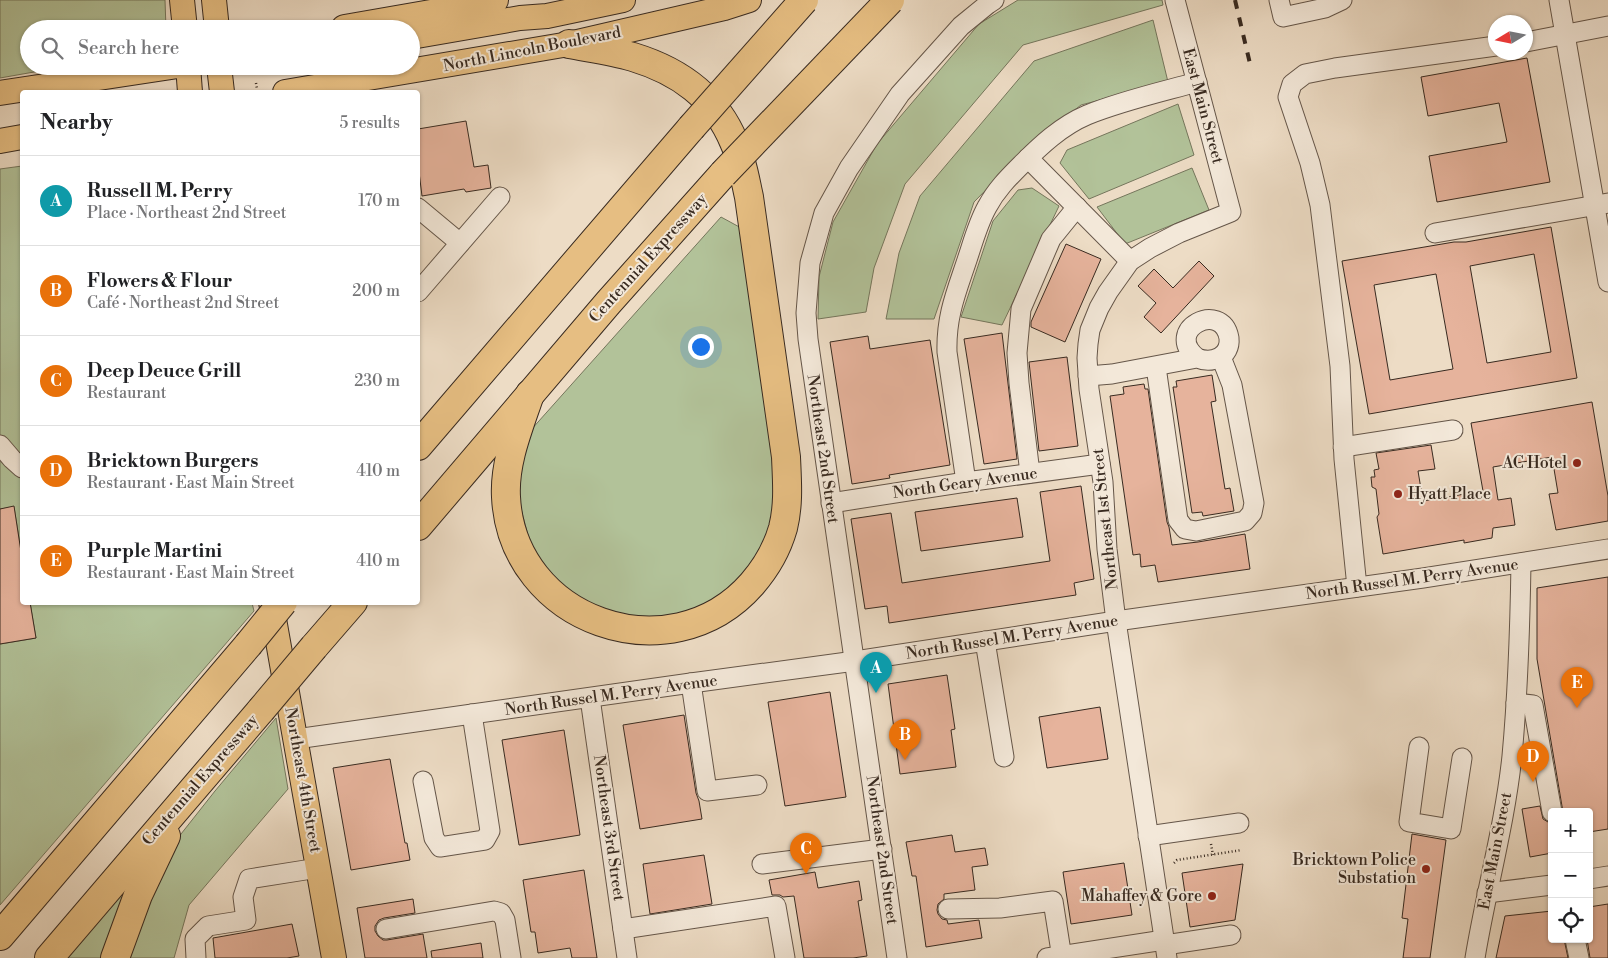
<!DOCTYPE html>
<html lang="en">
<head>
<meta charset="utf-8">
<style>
	:root { --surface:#fff; --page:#f2f2f2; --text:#202124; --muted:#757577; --line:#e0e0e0; --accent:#8f2418 }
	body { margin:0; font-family:"Libre Bodoni",serif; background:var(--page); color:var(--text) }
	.controls { position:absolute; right:15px; bottom:15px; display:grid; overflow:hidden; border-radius:5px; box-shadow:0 1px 4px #0004 }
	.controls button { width:45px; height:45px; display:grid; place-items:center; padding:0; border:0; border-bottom:1px solid var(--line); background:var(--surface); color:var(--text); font:25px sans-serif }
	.compass { position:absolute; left:1488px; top:15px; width:45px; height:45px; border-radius:50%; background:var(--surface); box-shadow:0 1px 4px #0004; rotate:260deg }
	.you { position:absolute; left:700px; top:346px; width:18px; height:18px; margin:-12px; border:4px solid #fff; border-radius:50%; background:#1a73e8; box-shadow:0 0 0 8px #1a73e833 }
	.badge { display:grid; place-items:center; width:32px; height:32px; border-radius:50%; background:var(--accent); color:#fff; font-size:16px; font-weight:700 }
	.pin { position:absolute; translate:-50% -41px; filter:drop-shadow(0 1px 2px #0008) }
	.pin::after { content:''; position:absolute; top:26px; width:18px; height:15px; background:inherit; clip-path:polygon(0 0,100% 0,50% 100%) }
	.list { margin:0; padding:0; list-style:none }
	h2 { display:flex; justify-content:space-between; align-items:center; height:65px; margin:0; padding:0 20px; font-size:21px }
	h2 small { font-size:16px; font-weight:400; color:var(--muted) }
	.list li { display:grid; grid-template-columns:32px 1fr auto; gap:15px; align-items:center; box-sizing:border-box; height:90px; padding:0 20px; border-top:1px solid var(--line) }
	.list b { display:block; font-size:19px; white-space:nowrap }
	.list p { margin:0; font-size:16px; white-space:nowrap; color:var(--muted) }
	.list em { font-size:16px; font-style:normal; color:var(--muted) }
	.icon { flex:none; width:28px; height:28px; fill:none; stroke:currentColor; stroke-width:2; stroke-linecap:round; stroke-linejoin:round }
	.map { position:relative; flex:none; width:1608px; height:958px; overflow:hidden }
	.search { position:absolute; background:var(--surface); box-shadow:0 1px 4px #0004; left:20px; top:20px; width:400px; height:55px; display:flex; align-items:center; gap:12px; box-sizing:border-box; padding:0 18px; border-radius:28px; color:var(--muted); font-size:19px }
	.panel { position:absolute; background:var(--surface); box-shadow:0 1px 4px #0004; left:20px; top:90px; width:400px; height:515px; border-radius:5px }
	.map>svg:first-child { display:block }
</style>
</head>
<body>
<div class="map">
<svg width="1608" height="958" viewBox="0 0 1608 958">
	<rect width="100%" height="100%" fill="#eddcc5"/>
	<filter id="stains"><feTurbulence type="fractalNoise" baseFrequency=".004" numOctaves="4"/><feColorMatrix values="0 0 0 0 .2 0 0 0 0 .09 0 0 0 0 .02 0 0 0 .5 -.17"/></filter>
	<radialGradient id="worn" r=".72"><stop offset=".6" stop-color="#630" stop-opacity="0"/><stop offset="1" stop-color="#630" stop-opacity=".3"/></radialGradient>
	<g fill="#b2c299" stroke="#75765c">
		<path d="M0,0H165L166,29H29V66H68L0,78Z"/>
		<path d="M1018,0H1162L1163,5L1023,45L905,184L874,268L866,312L818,319L819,277L833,222L877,144L979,24Z"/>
		<path d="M1153,20L1168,82L1081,105L1030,145L974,202L934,319H886L899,253L920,196L1034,61Z"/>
		<path d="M1178,104L1194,155L1089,199L1060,163L1067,150Z"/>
		<path d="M22,166V558L14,507L0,509V169Z"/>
		<path d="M1192,168L1209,210L1125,244L1097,207Z"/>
		<path d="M1032,188L1059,206L1002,325L961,317L993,221L1018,190Z"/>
		<path d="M721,217L743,229L780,493L758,562L722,599L653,622L585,607L534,558L515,486L530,431Z"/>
		<path d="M30,603H252L254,611L0,905V644L36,638Z"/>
		<path d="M276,718L288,789L189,905L174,958H122L171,852L181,834L215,791Z"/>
		<path d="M137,875L108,958H66Z"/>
	</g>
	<g fill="#e6b39c" stroke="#382a20" fill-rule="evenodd">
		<path d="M1527,58L1550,182L1437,202L1429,156L1507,142L1499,103L1428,116L1421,77Z"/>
		<path d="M466,121L474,167L488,165L491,188L466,192L464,189L422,196L418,164V129Z"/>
		<path d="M1551,227L1577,378L1369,414L1342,261L1454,242H1466ZM1534,254L1551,352L1487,363L1470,266ZM1436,274L1453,369L1390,380L1374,285Z"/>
		<path d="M1066,244L1101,259L1065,342L1031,327V322Z"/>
		<path d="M1199,261L1214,276L1161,333L1144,317L1156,303L1138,286L1154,269L1173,288Z"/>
		<path d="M1002,333L1017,459L984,464L964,339Z"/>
		<path d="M868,336L870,349L930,340L950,465L889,475L890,478L852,484L830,342Z"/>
		<path d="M1067,357L1078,446L1039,451L1029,362Z"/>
		<path d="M1212,375L1216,401L1211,402L1225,489L1230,488L1234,511L1203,516L1202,512L1192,513L1173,387H1177L1176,381Z"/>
		<path d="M1144,384L1145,389H1148L1167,522L1169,527L1172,545L1198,542L1245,534L1250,569L1158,582L1155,565L1141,567L1140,554L1133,555L1110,396L1124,394L1123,387Z"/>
		<path d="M1592,402L1608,496V521L1556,530L1549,494L1558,493L1552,457L1493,467L1498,500L1511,498L1515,525L1493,528L1492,538L1464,543V540L1383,554L1377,517L1379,514L1376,489L1372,487L1371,477H1375L1374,470L1379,469L1376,453L1431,445L1435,469L1418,471L1423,501L1483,491L1471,423Z"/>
		<path d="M1081,486L1094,579L1074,583L1076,595L889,623L887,606L865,609L851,519L891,513L902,583L1050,561L1040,492Z"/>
		<path d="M1017,498L1023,537L921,551L915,512Z"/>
		<path d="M14,506L22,558V602H30L36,638L0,644V509Z"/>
		<path d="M1608,577V829L1589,832V812H1563L1537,659V588Z"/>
		<path d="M947,675L955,729L951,730L956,767L900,774L888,684Z"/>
		<path d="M830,692L846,797L785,806L768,702Z"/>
		<path d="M1100,707L1108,759L1047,768L1039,717Z"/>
		<path d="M684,715L696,793L699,801L702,819L640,829L623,725Z"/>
		<path d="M564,730L580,835L519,845L502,740Z"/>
		<path d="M390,759L405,843H407L410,860L351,870L333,768Z"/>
		<path d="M1540,806L1543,819L1548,822L1552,823V853L1530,857L1522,809Z"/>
		<path d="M1412,834L1446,840L1430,958H1403L1408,919L1402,918Z"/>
		<path d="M952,835L955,852L985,848L988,865L972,867L975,890L944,894V899L938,904L937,910L938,914L942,919L947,920L948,924L979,920L982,938L926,947L916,876H912L906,842Z"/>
		<path d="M704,855L712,904L650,914L643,864Z"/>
		<path d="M1124,863L1132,915L1071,924L1063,872Z"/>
		<path d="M1243,864L1235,920L1190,927L1182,873Z"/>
		<path d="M584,870L597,958H572L570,948L538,953L535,932H531L523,880Z"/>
		<path d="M815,872L818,888L859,881L862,900L858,901L867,956L853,958H804L794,896L783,897L780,895H772L769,880Z"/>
		<path d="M413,899L415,913L384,918L379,920L375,926V931L378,936L383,940H387L423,934L427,958H365L357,908Z"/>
		<path d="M1608,904V958H1590L1587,939H1589V907Z"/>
		<path d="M1552,911V939H1564L1568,958H1496L1505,916Z"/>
		<path d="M292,924L299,956L287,958H215L213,938Z"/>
		<path d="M481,943L483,958H432L431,951Z"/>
	</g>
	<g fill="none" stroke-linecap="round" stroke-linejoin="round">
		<defs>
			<g id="minor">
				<path d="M1279,0L1283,17L1325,8L1342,0"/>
				<path d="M1559,0L1608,282"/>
				<path d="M1526,42L1608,26"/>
				<path d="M1028,158L1130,261"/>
				<path d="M418,208L460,243"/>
				<path d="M1435,233L1608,203"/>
				<path d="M418,292L500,197"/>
				<path d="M1156,367L1178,520L1185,529L1196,531L1245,521L1252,513L1254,503L1232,385L1221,357"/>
				<path d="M1088,376L1112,374L1197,358C1212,364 1231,357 1229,338C1222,299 1162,330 1197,358"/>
				<path d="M0,445L12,459L22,468"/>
				<path d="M1343,447L1453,430"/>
				<path d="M1030,473L1019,383L1017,353L1021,309L1051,239L1077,207"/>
				<path d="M966,482L947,352C946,316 956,293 967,260C973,242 978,223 987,207C996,190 1008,178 1021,165C1040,146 1061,126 1087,115C1121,101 1161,92 1197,82"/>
				<path d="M831,503L966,482L1100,464"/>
				<path d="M1357,587L1344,459L1340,366L1320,205L1310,163L1288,97L1292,84L1305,74L1335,68L1496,46"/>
				<path d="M985,641L1004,757"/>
				<path d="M691,683L707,791L757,785"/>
				<path d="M590,698L627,958"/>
				<path d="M1516,703L1533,705L1552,812"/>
				<path d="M296,739L691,683L855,661L1116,621L1423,578L1608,549"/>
				<path d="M1419,747L1409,822L1451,829L1462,758"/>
				<path d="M423,781L434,838L440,847L485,840L490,831L472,714"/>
				<path d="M1148,836L1239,823"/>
				<path d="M762,864L882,849"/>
				<path d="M1589,879L1608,876"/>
				<path d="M1487,893L1552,885"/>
				<path d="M948,909L1000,908L1053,901L1062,958"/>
				<path d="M386,929L494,911L501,913L505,920L511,958"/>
				<path d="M623,929L776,906L785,958"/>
				<path d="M1575,939L1579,958"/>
				<path d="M1165,945L1231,935"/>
				<path d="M196,958L195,939L208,926L246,920L243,897L249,879L318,868"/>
				<path d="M897,958L808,339L806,313L810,263L824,213L849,168L900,94L961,26L988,4L994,0"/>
				<path d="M1047,958L1164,940"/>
				<path d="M1167,958L1116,621L1107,549L1103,482L1089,389L1087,358L1088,344L1090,330L1099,308L1108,292L1130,261L1150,248L1179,233L1231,212L1175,0"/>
				<path d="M1475,958C1486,891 1505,824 1512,756C1518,692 1520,627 1521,563"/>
			</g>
			<g id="major">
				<path d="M182,0L185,29"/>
				<path d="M214,0L217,29"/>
				<path d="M411,37L520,18L547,16L623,0"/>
				<path d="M188,66L190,92"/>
				<path d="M219,66L222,92"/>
				<path d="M285,92L569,44L724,8L749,0"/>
				<path d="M0,93L178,66"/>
				<path d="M0,141L22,137"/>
				<path d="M271,602L334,958"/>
			</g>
			<g id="highway">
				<path d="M345,29L437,13L494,0"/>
				<path d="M530,394C519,427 504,462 506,497C512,621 670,677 752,584C766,568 777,549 783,528C789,504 787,481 786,457L749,197C745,179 742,159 734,142C715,96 679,71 633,57C613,51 590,48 569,44"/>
				<path d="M418,446L691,128"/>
				<path d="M418,526L608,303L723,174"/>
				<path d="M314,647L353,602"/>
				<path d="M0,936L248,645"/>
				<path d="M49,958L261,710"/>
				<path d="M115,958L138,895L166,836"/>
			</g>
		</defs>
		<use href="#minor" stroke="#655649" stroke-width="21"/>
		<use href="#major" stroke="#382a20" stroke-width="26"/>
		<use href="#highway" stroke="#382a20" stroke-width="30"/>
		<g stroke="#382a20" stroke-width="2.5" stroke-dasharray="1 2.5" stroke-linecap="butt">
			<path d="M256,83L257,89"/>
			<path d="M1211,844L1213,855"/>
			<path d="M1174,863L1177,860L1242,850"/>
		</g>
		<use href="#minor" stroke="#f3e8d9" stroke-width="19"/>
		<use href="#major" stroke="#e6be82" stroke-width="24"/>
		<use href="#highway" stroke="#e6be82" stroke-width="28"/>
		<path stroke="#382a20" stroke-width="4" stroke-dasharray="9 9" stroke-linecap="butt" d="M1235,0L1251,68"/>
		<defs>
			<g id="highway-bridge">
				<path d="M691,128L804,0"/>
				<path d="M723,174L890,0"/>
				<path d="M248,645L283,602"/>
				<path d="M261,710L314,647"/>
			</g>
		</defs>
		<use href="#highway-bridge" stroke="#382a20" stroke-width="30" stroke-linecap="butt"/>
		<use href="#highway-bridge" stroke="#e6be82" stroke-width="28"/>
	</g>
	<g fill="#8f2418" stroke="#f3e8d9" stroke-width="2">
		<circle cx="1577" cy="463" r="5"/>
		<circle cx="1398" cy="494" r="5"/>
		<circle cx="1426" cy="869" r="5"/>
		<circle cx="1212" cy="896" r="5"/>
	</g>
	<g text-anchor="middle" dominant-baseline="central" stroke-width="4" stroke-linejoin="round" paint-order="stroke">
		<g font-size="16" fill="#382a20" stroke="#f3e8d9">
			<text transform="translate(532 49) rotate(-11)">North Lincoln Boulevard</text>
			<text transform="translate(1203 106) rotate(75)">East Main Street</text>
			<text transform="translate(648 258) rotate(-48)">Centennial Expressway</text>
			<text transform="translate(823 449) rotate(82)">Northeast 2nd Street</text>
			<text transform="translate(965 483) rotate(-8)">North Geary Avenue</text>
			<text transform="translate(1105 519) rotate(-96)">Northeast 1st Street</text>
			<text transform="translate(1412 579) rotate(-8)">North Russel M. Perry Avenue</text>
			<text transform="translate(1012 637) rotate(-9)">North Russel M. Perry Avenue</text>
			<text transform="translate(611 695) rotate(-8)">North Russel M. Perry Avenue</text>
			<text transform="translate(200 780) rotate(-49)">Centennial Expressway</text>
			<text transform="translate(303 780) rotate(80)">Northeast 4th Street</text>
			<text transform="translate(609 828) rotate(82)">Northeast 3rd Street</text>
			<text transform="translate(882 850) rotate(82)">Northeast 2nd Street</text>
			<text transform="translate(1495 851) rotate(-79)">East Main Street</text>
		</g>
		<g font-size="16" fill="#382a20" stroke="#f3e8d9" text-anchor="end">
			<text x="1567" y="463">AC Hotel</text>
			<text x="1408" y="494" text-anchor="start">Hyatt Place</text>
			<text x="1416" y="860">Bricktown Police<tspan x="1416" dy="18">Substation</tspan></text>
			<text x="1202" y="896">Mahaffey &amp; Gore</text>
		</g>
	</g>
	<rect width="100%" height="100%" filter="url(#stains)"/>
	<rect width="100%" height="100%" fill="url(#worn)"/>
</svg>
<div class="controls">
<button>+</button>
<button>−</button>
<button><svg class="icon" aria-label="locate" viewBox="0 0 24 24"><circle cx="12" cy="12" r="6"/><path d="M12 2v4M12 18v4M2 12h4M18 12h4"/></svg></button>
</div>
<svg class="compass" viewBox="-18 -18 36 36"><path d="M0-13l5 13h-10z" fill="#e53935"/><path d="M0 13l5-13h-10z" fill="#757577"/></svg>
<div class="you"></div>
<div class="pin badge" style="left:876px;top:693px;background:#0f9aa8">A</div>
<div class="pin badge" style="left:905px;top:760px;background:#e8710a">B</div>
<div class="pin badge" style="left:806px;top:874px;background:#e8710a">C</div>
<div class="pin badge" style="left:1533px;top:782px;background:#e8710a">D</div>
<div class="pin badge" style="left:1577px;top:708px;background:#e8710a">E</div>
<div class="search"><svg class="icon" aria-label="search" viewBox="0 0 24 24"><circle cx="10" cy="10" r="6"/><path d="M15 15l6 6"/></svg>Search here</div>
<section class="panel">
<h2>Nearby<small>5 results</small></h2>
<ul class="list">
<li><span class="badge" style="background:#0f9aa8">A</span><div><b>Russell M. Perry</b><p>Place · Northeast 2nd Street</p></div><em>170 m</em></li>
<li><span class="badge" style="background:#e8710a">B</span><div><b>Flowers &amp; Flour</b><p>Café · Northeast 2nd Street</p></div><em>200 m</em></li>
<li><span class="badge" style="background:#e8710a">C</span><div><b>Deep Deuce Grill</b><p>Restaurant</p></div><em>230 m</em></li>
<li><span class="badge" style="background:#e8710a">D</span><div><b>Bricktown Burgers</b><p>Restaurant · East Main Street</p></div><em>410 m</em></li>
<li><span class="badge" style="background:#e8710a">E</span><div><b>Purple Martini</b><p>Restaurant · East Main Street</p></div><em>410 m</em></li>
</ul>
</section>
</div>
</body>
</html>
